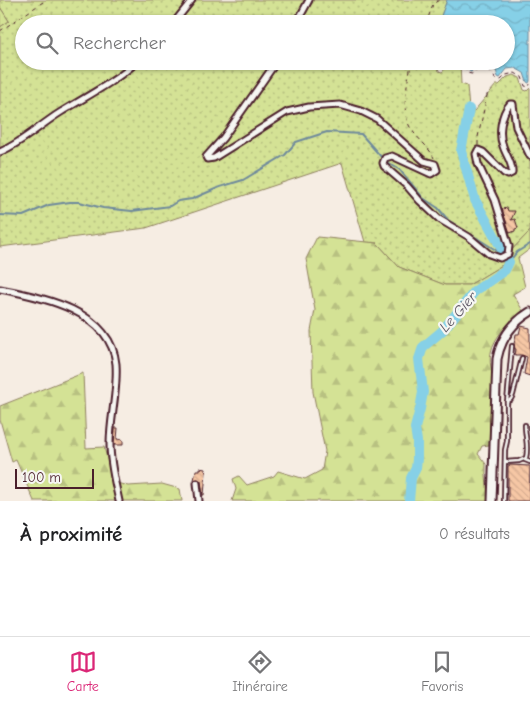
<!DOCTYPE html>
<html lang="fr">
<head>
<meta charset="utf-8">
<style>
	:root { --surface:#fff; --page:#f6f6f6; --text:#202124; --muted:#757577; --line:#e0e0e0; --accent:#db2777 }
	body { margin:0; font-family:"Comic Neue",sans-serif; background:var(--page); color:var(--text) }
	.scale { position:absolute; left:15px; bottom:12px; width:79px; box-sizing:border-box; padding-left:5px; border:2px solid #4a1f2b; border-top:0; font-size:14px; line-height:18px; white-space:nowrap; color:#4a1f2b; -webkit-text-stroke:4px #f6f6f2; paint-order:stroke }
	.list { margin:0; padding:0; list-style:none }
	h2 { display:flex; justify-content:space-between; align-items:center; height:65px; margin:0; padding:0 20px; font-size:21px }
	h2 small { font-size:16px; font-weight:400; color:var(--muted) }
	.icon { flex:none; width:28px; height:28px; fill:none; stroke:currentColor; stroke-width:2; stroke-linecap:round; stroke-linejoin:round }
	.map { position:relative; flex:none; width:530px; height:501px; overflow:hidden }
	.search { position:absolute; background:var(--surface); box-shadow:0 1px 4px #0004; left:15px; right:15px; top:15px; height:55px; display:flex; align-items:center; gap:12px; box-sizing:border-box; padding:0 18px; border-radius:28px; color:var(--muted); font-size:19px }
	.sheet { height:135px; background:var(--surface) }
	nav { display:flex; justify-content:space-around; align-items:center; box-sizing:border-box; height:70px; border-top:1px solid var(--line); background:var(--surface); font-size:14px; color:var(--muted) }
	nav a { display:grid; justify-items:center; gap:2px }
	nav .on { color:var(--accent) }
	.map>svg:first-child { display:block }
</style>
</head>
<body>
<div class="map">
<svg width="530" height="501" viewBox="0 0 530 501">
	<defs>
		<pattern id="grass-dots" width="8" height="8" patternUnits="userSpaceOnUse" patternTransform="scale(1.25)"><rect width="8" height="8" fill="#d4e295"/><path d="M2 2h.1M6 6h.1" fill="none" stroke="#b8c181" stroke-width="1.8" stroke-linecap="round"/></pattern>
		<pattern id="forest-firs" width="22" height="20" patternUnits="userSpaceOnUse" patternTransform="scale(1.25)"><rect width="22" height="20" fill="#d4e295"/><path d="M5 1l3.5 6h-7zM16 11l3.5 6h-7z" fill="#b8c181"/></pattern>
		<pattern id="water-waves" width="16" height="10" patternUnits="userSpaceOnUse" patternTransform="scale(1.25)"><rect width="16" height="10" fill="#86d0e7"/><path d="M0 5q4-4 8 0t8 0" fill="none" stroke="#75b2c6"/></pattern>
		<pattern id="building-back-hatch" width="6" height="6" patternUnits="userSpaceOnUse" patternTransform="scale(1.25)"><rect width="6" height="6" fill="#f6c7a5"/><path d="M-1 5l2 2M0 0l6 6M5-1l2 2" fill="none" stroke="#d4aa8e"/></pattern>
	</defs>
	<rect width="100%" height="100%" fill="#f6ede3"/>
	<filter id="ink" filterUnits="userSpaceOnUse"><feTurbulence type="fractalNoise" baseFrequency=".02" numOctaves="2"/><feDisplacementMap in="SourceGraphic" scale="10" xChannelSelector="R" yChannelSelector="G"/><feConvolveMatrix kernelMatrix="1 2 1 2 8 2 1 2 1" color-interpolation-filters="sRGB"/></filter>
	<g filter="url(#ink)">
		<path fill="url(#grass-dots)" stroke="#8f8060" d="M0,0H447L438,24H24V61H436L439,71L442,72C448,67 451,60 460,63L461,84L467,86L469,109L474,111L496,85H499L507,77L514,75L520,78L524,90L527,91L530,88V231L506,256L504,264L469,285H445L399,267L377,243L365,242L342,163L146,228L0,247V27L9,21L0,7Z"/>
		<g fill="url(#forest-firs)" stroke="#8f8060">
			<path d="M0,7L9,21L0,27Z"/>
			<path d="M530,231V249L518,258L525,287L513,294L523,311C504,327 484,345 492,372L489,445L482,446L478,454L486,464C485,478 488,488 488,501H232L236,489L233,479L239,476L247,485L274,476L278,471L305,479L322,470L325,451L313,392L311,331L315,310L306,259L317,237L377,243L399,267L445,285H469L504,264L506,256Z"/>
			<path d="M83,373L86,448L104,447L113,482L128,486L162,484L180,489L182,501H34L16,460L12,462L0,420V406Z"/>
		</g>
		<path fill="url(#water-waves)" stroke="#6e899c" d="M447,0H530V81L529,83L527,82L524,73L515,68L507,69L500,78L498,77L495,67L486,62L478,63L471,72L469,71L467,61H506V24H438Z"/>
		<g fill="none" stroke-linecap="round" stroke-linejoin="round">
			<g stroke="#6e899c" stroke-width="2">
				<path d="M385,161L400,170L423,198L438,208L448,220L499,252L505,254"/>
				<path d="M0,215L23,216L49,205L70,202H79L103,208L132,211L170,206L178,201L192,199L220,187L243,180L285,155L296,142L327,132L361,134L383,159"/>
				<path d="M509,262L517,252L530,244"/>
			</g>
			<path stroke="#86d0e7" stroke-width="10" d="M409,501L411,478L416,468L417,459V441L415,428L420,409L423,392L419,359L423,347L442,331L475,291L505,270L509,262L475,200L461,151L469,109"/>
		</g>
		<g fill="url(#building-back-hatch)" stroke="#4a1f2b">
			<path d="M507,208L508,211H515L511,220L515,219L518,228L515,229V231L510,233L502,209Z"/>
			<path d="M521,326L530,328V376L524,374L527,357L522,355H515L516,349H515L514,344L516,334H519Z"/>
			<path d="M115,428H118L117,439L123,440V445H114Z"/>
			<path d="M510,465L530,466L529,501H508V466Z"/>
			<path d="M200,468L205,469V471L206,472L204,495H203L201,481L198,479L194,480L196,470H200Z"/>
		</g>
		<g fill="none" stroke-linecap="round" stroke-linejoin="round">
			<defs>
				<g id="lane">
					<path d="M507,402L511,399L513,395L522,358"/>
					<path d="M525,460L530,462"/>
					<path d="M505,462L519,461L526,458C529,446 525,437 525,425"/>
					<path d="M504,501L505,450L507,441V402L512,346"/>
				</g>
				<g id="street">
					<path d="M173,24L192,0"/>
					<path d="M296,24L309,0"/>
					<path d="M277,61L223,138L206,157L207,159L214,158L287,112L309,107L340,105L361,111L377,119L424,161L435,164L437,170L431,174L392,156L385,158L383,163L384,166L407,186L420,201L439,219L469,237L489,254L500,258L508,254L509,246L495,200L478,164L476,154L478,150L483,152L504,173L508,175L512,173C513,163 506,156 503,146C498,134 501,114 510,104H513L516,127L530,156"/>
					<path d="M0,152C23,142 40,125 61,112C87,96 115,82 138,61"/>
					<path d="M0,289C43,297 111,311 116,364C118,391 110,418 110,444C110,464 115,482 119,501"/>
					<path d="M197,483L199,501"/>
				</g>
				<path id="secondary" d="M492,501L497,359C501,338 512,323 530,312"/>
			</defs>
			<use href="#lane" stroke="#4a1f2b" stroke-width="6"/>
			<use href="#street" stroke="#4a1f2b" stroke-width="9"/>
			<use href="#secondary" stroke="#4a1f2b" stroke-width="11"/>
			<g stroke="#4a1f2b" stroke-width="1" stroke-dasharray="4 4" stroke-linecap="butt">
				<path d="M426,24L433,4L439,0"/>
				<path d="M0,31L46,0"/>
				<path d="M412,61C408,79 400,110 410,127C416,138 428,145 434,158"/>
				<path d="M438,61L439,66L444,68L451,61"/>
				<path d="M460,61L464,64L467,73L472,74C480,63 491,67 495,79L501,80L506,75L515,73L522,77L525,86L529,87L530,84"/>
				<path d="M412,66L416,61"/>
				<path d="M478,145V137L488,91"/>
			</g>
			<use href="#lane" stroke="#f6f6f2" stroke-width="2.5"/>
			<use href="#street" stroke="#f6f6f2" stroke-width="5"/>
			<use href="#secondary" stroke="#f6f6f2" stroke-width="7"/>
		</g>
	</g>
	<g text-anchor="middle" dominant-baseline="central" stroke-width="4.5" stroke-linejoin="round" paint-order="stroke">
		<g font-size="15" font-style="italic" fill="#5c5463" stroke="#f6f6f2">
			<text transform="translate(458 312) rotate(-48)">Le Gier</text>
		</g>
	</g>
</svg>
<div class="scale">100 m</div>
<div class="search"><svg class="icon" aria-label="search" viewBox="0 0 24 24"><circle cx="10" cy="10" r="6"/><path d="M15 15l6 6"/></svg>Rechercher</div>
</div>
<section class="sheet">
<h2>À proximité<small>0 résultats</small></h2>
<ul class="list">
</ul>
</section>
<nav>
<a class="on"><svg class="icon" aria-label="map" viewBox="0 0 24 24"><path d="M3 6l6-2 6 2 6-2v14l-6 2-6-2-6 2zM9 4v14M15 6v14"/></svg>Carte</a>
<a><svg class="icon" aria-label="directions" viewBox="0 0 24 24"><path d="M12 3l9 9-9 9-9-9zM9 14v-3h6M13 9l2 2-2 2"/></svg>Itinéraire</a>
<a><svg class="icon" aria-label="saved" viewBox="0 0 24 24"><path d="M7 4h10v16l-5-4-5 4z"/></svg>Favoris</a>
</nav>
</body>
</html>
